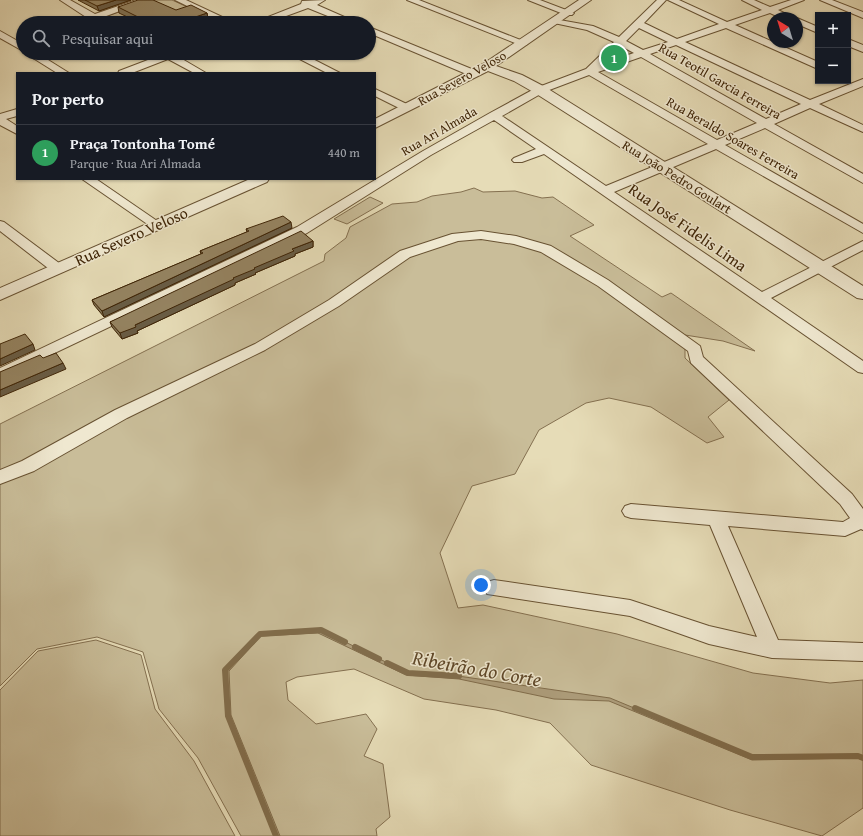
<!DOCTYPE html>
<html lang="pt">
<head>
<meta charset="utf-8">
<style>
	:root { --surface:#171b24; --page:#242831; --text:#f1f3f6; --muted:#9ea1a6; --line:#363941; --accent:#c59692 }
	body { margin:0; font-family:"Gentium Book Plus",serif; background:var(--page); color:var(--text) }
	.controls { position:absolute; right:12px; top:12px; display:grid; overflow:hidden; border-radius:0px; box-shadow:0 1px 3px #0004 }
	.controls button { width:36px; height:36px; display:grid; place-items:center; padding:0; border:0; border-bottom:1px solid var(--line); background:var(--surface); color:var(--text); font:20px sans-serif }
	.compass { position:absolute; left:767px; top:12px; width:36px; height:36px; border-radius:50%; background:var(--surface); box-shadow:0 1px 3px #0004; rotate:322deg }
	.you { position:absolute; left:481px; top:585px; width:14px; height:14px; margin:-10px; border:3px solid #fff; border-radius:50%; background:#1a73e8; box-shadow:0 0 0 6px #1a73e833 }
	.badge { display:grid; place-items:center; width:26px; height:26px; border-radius:50%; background:var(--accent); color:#fff; font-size:13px; font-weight:700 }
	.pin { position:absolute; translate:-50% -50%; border:2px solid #fff; box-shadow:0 1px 4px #0006 }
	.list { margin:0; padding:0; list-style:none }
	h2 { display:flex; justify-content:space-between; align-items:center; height:52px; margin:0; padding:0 16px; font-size:17px }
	h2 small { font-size:13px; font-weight:400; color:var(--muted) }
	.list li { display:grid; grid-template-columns:26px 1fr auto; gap:12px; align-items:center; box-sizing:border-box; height:56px; padding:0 16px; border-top:1px solid var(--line) }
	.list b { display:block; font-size:15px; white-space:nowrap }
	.list p { margin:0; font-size:13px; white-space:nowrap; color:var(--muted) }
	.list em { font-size:13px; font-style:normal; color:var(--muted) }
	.icon { flex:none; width:22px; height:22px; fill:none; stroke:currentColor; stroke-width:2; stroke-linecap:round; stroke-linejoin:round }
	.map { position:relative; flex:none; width:863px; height:836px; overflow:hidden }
	.search { position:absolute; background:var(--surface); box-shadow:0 1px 3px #0004; left:16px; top:16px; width:360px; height:44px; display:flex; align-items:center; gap:10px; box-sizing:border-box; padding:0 14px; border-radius:22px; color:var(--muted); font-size:15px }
	.panel { position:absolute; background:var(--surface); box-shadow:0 1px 3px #0004; left:16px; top:72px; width:360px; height:108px; border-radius:0px }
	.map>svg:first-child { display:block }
</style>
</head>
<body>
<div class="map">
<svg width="863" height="836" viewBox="0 0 863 836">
	<rect width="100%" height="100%" fill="#e6dcb7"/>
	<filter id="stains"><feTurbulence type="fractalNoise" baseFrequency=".005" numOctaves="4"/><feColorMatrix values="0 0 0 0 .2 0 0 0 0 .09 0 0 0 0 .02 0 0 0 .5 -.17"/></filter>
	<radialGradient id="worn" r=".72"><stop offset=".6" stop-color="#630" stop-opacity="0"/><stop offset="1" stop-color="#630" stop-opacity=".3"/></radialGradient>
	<g fill="#c9bd99" stroke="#847050">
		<path d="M153,0H172L194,10L155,23H111L101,18Z"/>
		<path d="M618,45H624L636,54L602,63Z"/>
		<path d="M474,188L483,192L515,191L542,198L553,197L594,225L570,236L662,297L671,293L755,351L723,341L685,335V358L729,400L708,417L724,437L707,443L651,407L609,398L586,403L539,430L515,474L472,486L440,553L458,608L483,605L617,634L753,673L830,683L863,680V808L822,836L730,810L591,765L550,723L496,710L424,699L354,669L297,677L286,682L288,700L316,724L366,714L377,729L364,756L383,764L390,817L376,829L377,836H241L198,758L159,709L143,652L97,637L37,649L0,686V424L324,261L325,254L346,238L350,227L392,204L417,202L432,196L461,192Z"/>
		<path d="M370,197L383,203L347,224L334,219Z"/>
		<path d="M96,640L141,655L155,709L194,761L235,836H0V690L38,651Z"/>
	</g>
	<path fill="#ad9d7b" stroke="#816d4c" d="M321,630L408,673L458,676L610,698L752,757L858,756L863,758V760L857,758L752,760L609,701L554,699L459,679L406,675L318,633L261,636L229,671L231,715L280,836H276L228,716L225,670L260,634Z"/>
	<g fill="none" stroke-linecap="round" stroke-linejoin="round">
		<g stroke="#816d4c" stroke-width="6">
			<path d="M355,647L379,659"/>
			<path d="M387,663L408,673L459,676"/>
			<path d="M635,708L752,757L858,756L863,758"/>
			<path d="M276,836L228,716L225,670L260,634L321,630L345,642"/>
		</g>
		<defs>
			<g id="minor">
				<path d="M60,0H70L95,14L136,0H149L101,18L104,20L102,22L93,20L85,23H71L86,17Z"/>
				<path d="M175,0H186L235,23H222Z"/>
				<path d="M325,0L317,5L358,23H345L308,8L267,23H253L301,4L302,1Z"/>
				<path d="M407,0H419L528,43L526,45H520Z"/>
				<path d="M528,0H540L574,13L572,15H566Z"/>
				<path d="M657,0H666L644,23L677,39L719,24L668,0H679L727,22L762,10L742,0H754L770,7L791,0H804L778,10L794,18H781L770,13L735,25L818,62V69L726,28L685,42L810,100L863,79V86L819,104L863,125V132L810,108L774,124L863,174V183L765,128L725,145L863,224V233L716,149L614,192L762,292L863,241V250L771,298L863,361V373L858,372L544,154L522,162H514L512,160L514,158L536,149L494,120L431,155L307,233L0,379V368L297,227L423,151L490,113L536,88L586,69L614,42L587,30L554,23V19L593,26L619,37ZM639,28L668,42L643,50L626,41ZM676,45L801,104L766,119L650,54ZM621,46L634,53L604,63ZM641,57L757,123L717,140L598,72ZM589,75L708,144L606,186L502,116L544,92Z"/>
				<path d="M820,0H832L863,12V18Z"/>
				<path d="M797,18L818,27V33L797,24Z"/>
				<path d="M369,27L479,72L480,74L475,77L471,76L369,33Z"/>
				<path d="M0,31L23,44V51L0,38Z"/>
				<path d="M848,39L863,45V52L848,46Z"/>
				<path d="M25,53H37L69,73H57Z"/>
				<path d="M159,53H181L177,56L206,73H194L168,59L132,73H118L119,71L161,55Z"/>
				<path d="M288,53H301L340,73H327Z"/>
				<path d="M375,89L411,106L412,108L407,111L403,110L375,96Z"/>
				<path d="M17,109V116L6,119L17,126V134L0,125V114Z"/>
				<path d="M82,179H96L163,225L157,229L153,228Z"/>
				<path d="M0,221L4,222L63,266L65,269L63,272H53L0,231Z"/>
				<path d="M481,231L516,236L551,246L608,280L700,346L703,357L852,494L863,509V530L861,529L845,536L728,526L778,640L863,643V661L772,658L709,644L630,616L487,594L485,588L487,582L494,580L630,600L709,626L757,637L710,525L631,518L625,516L622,511L625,506L631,504L843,522L850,518L840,504L691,363L688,351L598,286L541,252L514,244L481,239L458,241L410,257L339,306L265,350L127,418L34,471L0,484V470L22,461L115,410L255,344L329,300L400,251L452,234Z"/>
			</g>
			<g id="tertiary">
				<path d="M579,0H591L496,66L522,75L545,87L863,286V299L857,298L535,93L514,81L488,71L375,128V119L483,64Z"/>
				<path d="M250,179H269L267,182L0,300V288Z"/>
			</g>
		</defs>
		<use href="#minor" stroke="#685232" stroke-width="2"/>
		<use href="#tertiary" stroke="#685232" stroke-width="2"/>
		<use href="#minor" fill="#efe8d0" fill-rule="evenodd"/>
		<use href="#tertiary" fill="#efe8d0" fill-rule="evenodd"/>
	</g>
	<g fill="#807254" stroke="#3e2406">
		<path d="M78,0H131L99,11Z"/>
		<path d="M118,7L207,13L208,18L195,23H140L119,13Z"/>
		<path d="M292,228L104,317L94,305L92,300L201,254L200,251L247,232L246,229Z"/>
		<path d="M313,241V247L295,254V256L255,273L256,274L235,283V285L137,331L138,333L122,339L112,327L110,322Z"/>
	</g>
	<g fill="#685c45" stroke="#3e2406">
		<path d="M116,0H131L99,11L97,6Z"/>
		<path d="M207,13L208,18L195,23H178Z"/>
		<path d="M291,222L292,228L104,317L102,311Z"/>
		<path d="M313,241V247L295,254V256L255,273L256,274L235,283V285L137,331L138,333L122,339L120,333L135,325L292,249Z"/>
		<path d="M33,344L35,350L0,366V359Z"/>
		<path d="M63,363L66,369L0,397V390Z"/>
	</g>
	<g fill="#958462" stroke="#3e2406">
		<path d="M85,0H116L97,6Z"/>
		<path d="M138,0H153L176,10L191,5L207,13L178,23H141L146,21L118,7Z"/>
		<path d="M283,216L291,222L102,311L92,300L203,253L200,251L249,231L246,229Z"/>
		<path d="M301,231L313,241L292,249L294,251L254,268L255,269L233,278L234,279L135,325L136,327L120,333L110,322Z"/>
		<path d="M25,334L33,344L0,359V344Z"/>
		<path d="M56,353L63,363L0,390V372L40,355L43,358Z"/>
	</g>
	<g text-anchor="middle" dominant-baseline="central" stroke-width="3" stroke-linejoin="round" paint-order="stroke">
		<g font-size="13" fill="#3e2406" stroke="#efe8d0">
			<text transform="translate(462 78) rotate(-29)">Rua Severo Veloso</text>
			<text transform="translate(720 81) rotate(30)">Rua Teotil Garcia Ferreira</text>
			<text transform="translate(439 131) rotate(-30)">Rua Ari Almada</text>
			<text transform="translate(733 138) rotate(30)">Rua Beraldo Soares Ferreira</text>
			<text transform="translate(677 177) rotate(32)">Rua João Pedro Goulart</text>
		</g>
		<g font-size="16" fill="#3e2406" stroke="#efe8d0">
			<text transform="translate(688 227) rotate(35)">Rua José Fidelis Lima</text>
			<text transform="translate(131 236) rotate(-24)">Rua Severo Veloso</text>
		</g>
		<g font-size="20" font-style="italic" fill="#5f4829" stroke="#efe8d0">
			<text transform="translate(477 668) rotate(10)">Ribeirão do Corte</text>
		</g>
	</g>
	<rect width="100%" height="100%" filter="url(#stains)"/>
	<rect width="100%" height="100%" fill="url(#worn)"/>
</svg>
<div class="controls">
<button>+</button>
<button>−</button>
</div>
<svg class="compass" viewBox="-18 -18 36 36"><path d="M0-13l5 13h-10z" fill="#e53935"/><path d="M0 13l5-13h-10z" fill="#9ea1a6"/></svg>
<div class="you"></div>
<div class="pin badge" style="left:614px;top:58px;background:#2e9e5b">1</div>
<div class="search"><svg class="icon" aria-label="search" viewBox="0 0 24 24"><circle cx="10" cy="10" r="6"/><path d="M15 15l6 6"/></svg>Pesquisar aqui</div>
<section class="panel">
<h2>Por perto<small></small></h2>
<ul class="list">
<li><span class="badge" style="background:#2e9e5b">1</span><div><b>Praça Tontonha Tomé</b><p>Parque · Rua Ari Almada</p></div><em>440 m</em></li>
</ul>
</section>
</div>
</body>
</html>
